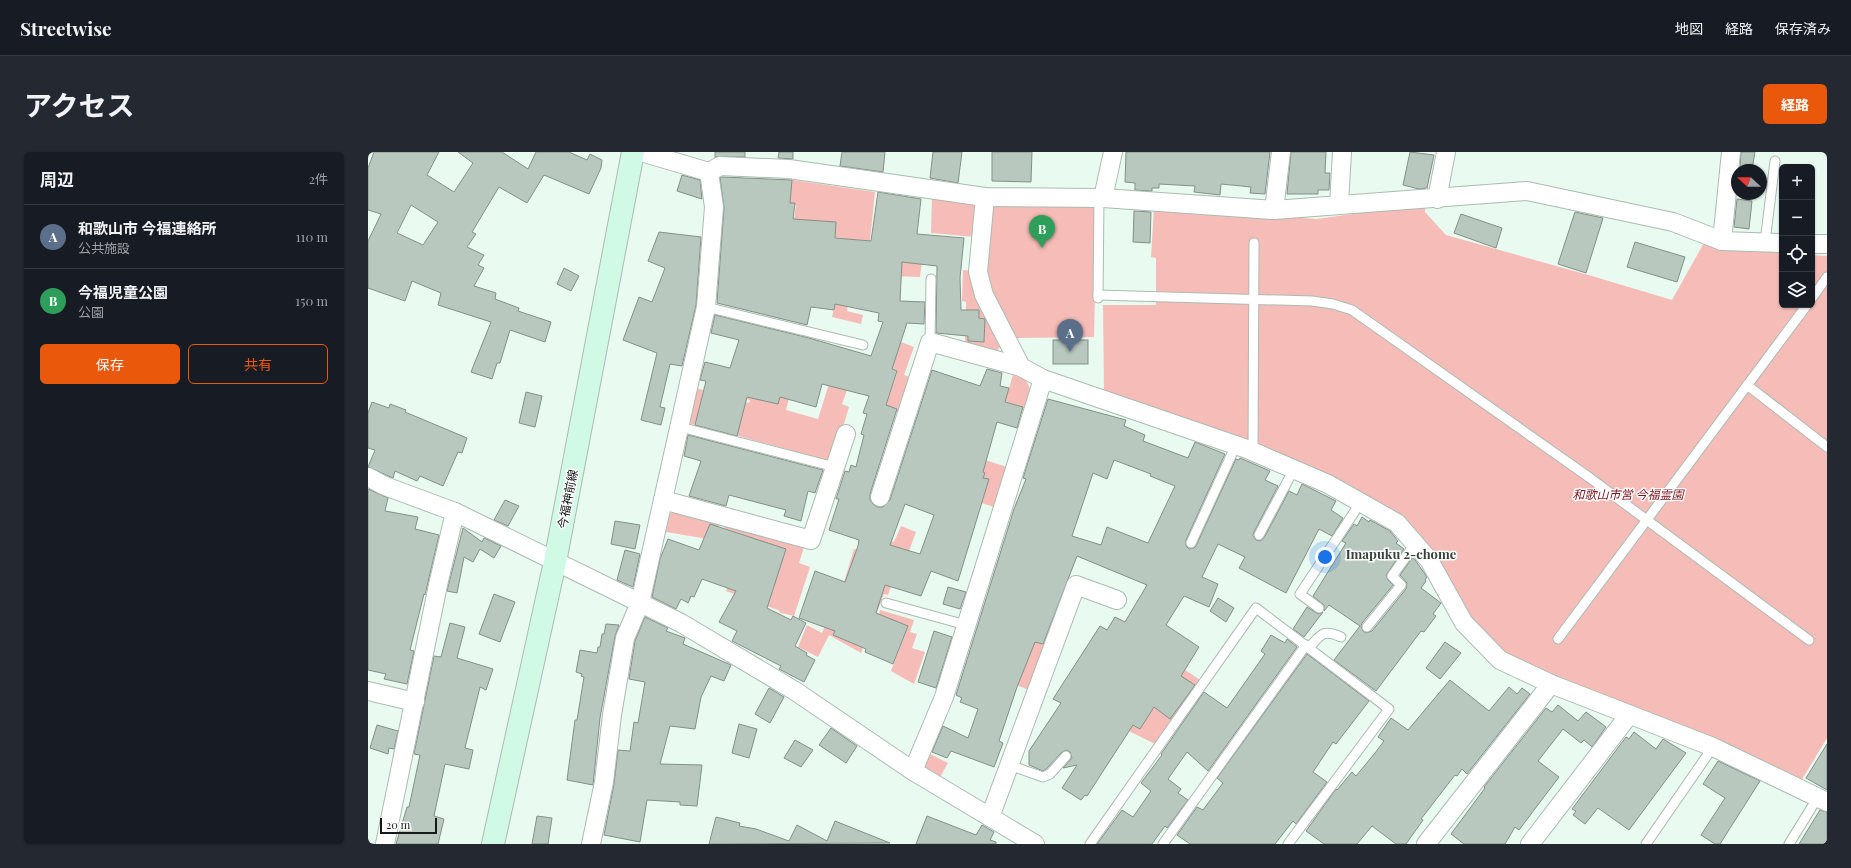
<!DOCTYPE html>
<html lang="ja">
<head>
<meta charset="utf-8">
<style>
	:root { --surface:#171b24; --page:#242831; --text:#f1f3f6; --muted:#9ea1a6; --line:#363941; --accent:#ea580c }
	body { margin:0; font-family:"Playfair Display","Noto Sans JP",serif; background:var(--page); color:var(--text) }
	.controls { position:absolute; right:12px; top:12px; display:grid; overflow:hidden; border-radius:6px; box-shadow:0 1px 3px #0004 }
	.controls button { width:36px; height:36px; display:grid; place-items:center; padding:0; border:0; border-bottom:1px solid var(--line); background:var(--surface); color:var(--text); font:20px sans-serif }
	.compass { position:absolute; left:1363px; top:12px; width:36px; height:36px; border-radius:50%; background:var(--surface); box-shadow:0 1px 3px #0004; rotate:292deg }
	.scale { position:absolute; left:12px; bottom:10px; width:57px; box-sizing:border-box; padding-left:4px; border:2px solid #151a17; border-top:0; font-size:11px; line-height:14px; white-space:nowrap; color:#151a17; -webkit-text-stroke:3px #fff; paint-order:stroke }
	.you { position:absolute; left:957px; top:405px; width:14px; height:14px; margin:-10px; border:3px solid #fff; border-radius:50%; background:#1a73e8; box-shadow:0 0 0 6px #1a73e833 }
	.badge { display:grid; place-items:center; width:26px; height:26px; border-radius:50%; background:var(--accent); color:#fff; font-size:13px; font-weight:700 }
	.pin { position:absolute; translate:-50% -33px; filter:drop-shadow(0 1px 2px #0008) }
	.pin::after { content:''; position:absolute; top:21px; width:14px; height:12px; background:inherit; clip-path:polygon(0 0,100% 0,50% 100%) }
	.list { margin:0; padding:0; list-style:none }
	h2 { display:flex; justify-content:space-between; align-items:center; height:52px; margin:0; padding:0 16px; font-size:17px }
	h2 small { font-size:13px; font-weight:400; color:var(--muted) }
	.list li { display:grid; grid-template-columns:26px 1fr auto; gap:12px; align-items:center; box-sizing:border-box; height:64px; padding:0 16px; border-top:1px solid var(--line) }
	.list b { display:block; font-size:15px; white-space:nowrap }
	.list p { margin:0; font-size:13px; white-space:nowrap; color:var(--muted) }
	.list em { font-size:13px; font-style:normal; color:var(--muted) }
	.actions { display:flex; gap:8px; padding:12px 16px }
	.actions a { flex:1; padding:9px 0; border:1px solid var(--accent); border-radius:6px; text-align:center; font-size:14px; color:var(--accent) }
	.actions .main { background:var(--accent); color:#fff }
	.icon { flex:none; width:22px; height:22px; fill:none; stroke:currentColor; stroke-width:2; stroke-linecap:round; stroke-linejoin:round }
	.map { position:relative; flex:none; width:1459px; height:692px; overflow:hidden; border-radius:6px }
	header { display:flex; align-items:center; gap:24px; box-sizing:border-box; height:56px; padding:0 20px; background:var(--surface); border-bottom:1px solid var(--line) }
	header strong { font-size:19px }
	nav { display:flex; gap:22px; margin-inline-start:auto; font-size:14px }
	.intro { display:flex; align-items:center; justify-content:space-between; box-sizing:border-box; height:96px; padding:0 24px }
	h1 { margin:0; font-size:28px }
	.button { padding:10px 18px; border-radius:6px; background:var(--accent); color:#fff; font-size:14px; font-weight:700 }
	main { display:flex; gap:24px; padding:0 24px }
	aside { flex:1; background:var(--surface); border-radius:6px; box-shadow:0 1px 3px #0004 }
	.map>svg:first-child { display:block }
</style>
</head>
<body>
<header>
<strong>Streetwise</strong>
<nav><a>地図</a><a>経路</a><a>保存済み</a></nav>
</header>
<div class="intro"><h1>アクセス</h1><a class="button">経路</a></div>
<main>
<aside>
<h2>周辺<small>2件</small></h2>
<ul class="list">
<li><span class="badge" style="background:#5c6f8a">A</span><div><b>和歌山市 今福連絡所</b><p>公共施設</p></div><em>110 m</em></li>
<li><span class="badge" style="background:#2e9e5b">B</span><div><b>今福児童公園</b><p>公園</p></div><em>150 m</em></li>
</ul>
<div class="actions"><a class="main">保存</a><a>共有</a></div>
</aside>
<div class="map">
<svg width="1459" height="692" viewBox="0 0 1459 692">
	<rect width="100%" height="100%" fill="#e9faf0"/>
	<g fill="#f6bcb8">
		<path d="M395,27L425,28L507,40L502,88L556,93L552,125L473,122L475,86L387,80L425,75L428,53L393,49Z"/>
		<path d="M564,45L608,50L607,85L563,81Z"/>
		<path d="M625,51L729,54L726,185L647,186L616,138Z"/>
		<path d="M786,56L949,67L998,60L1057,56V60L1078,83L1224,124L1304,148L1337,89L1375,98L1414,101V153H1444V103L1459,104V586L1433,629L1207,535L1129,497L1104,466L1056,387L1009,353L836,272L736,241L735,153H788V106L783,105Z"/>
		<path d="M595,118L606,119L634,192L628,200L597,193L598,150L594,149Z"/>
		<path d="M472,133L482,134L479,159L495,163L493,172L464,165Z"/>
		<path d="M533,190L546,195L536,223L542,225L530,260L517,256L529,221L523,218Z"/>
		<path d="M430,211L418,258L450,267L464,222L483,227L474,252L481,255L465,310L353,279L362,246L381,251L382,248L369,244Z"/>
		<path d="M645,223L658,228L664,241L658,257L637,249Z"/>
		<path d="M327,236L335,238L328,273L320,271Z"/>
		<path d="M589,299L642,316L629,356L577,339Z"/>
		<path d="M308,358L353,369L345,390L334,386L298,380L300,363Z"/>
		<path d="M358,370L437,392L431,411L442,415L426,464L413,461L410,458L358,439L376,383L356,376Z"/>
		<path d="M533,374L548,380L535,415L530,413L520,443L516,442L493,501L461,483L450,505L430,495L439,473L454,481L477,427L486,397L510,405L516,387L526,390Z"/>
		<path d="M512,458L546,468L542,480L549,482L544,496L557,500L546,532L523,519L539,477L510,465Z"/>
		<path d="M657,463L687,474L663,539L646,532Z"/>
		<path d="M792,501L832,528L787,592L763,580L736,560Z"/>
		<path d="M560,601L580,611L571,627L554,617Z"/>
	</g>
	<g fill="#b8c8be" stroke="#829188" fill-rule="evenodd">
		<path d="M6,0H71L59,23L86,40L105,11L90,0H134L160,17L168,0H201L219,8L222,2L234,8L233,16L221,42L176,23L159,51L131,35L104,80L108,82L99,95L116,103L110,113L116,116L106,134L128,141L127,147L151,156L150,159L183,170L177,190L142,178L132,211H129L124,227L103,220L123,170L70,153L73,141L44,129L37,149L0,136V89L13,62L0,58V16ZM43,53L70,70L55,93L29,81Z"/>
		<rect x="347" y="0" width="30" height="5"/>
		<path d="M411,0H425V7L410,6Z"/>
		<path d="M474,0H517L515,20L472,14Z"/>
		<path d="M565,0H594L590,31L562,26Z"/>
		<path d="M624,0H664L663,30L624,29Z"/>
		<path d="M758,0H902L897,42L882,41L883,35L853,32L852,43L826,40L827,34L791,32V36H784V39L767,38V31L757,30Z"/>
		<path d="M923,0H958L957,21H962L961,38H950V42H919Z"/>
		<path d="M1042,0L1066,3L1059,36L1051,37L1035,33Z"/>
		<path d="M1373,0H1387L1384,17L1372,15Z"/>
		<path d="M314,23L332,28L334,47L309,39Z"/>
		<path d="M354,25L424,28L422,51H427L425,67L468,70L467,86L503,89L510,40L553,47L549,82L596,86L592,126L593,158H611V166L617,167L616,190L600,189V184L568,181L569,114L534,110L532,149L557,150L556,172L539,171L524,217L529,219L518,253L529,257L502,342V348L505,352L509,355H515L522,348L564,218L612,234L619,217L634,221L632,234L641,236L637,250L655,255L649,276L629,270L615,320L617,321L615,326L621,327L590,429L563,419L553,444L517,433L508,461L540,474L525,512L497,500L498,497L465,483L467,479L431,466L447,419L477,430L490,394L491,388L461,378L471,347H468L477,319L481,320L483,313L488,315L496,283L493,282L499,262L495,261L501,244L454,232L448,255L412,245L410,252L379,245L369,284L327,273L338,229L332,228L337,210L362,216L371,188L343,181L347,163L441,186L503,204L515,170L510,169L511,161L467,152L466,158L443,155L439,173L349,151L356,56L352,26ZM537,352L566,363L552,402L522,393Z"/>
		<path d="M1369,47L1384,49L1381,77L1366,75Z"/>
		<path d="M766,59L783,60L782,91L765,90Z"/>
		<path d="M1207,60L1235,66L1218,121L1190,112Z"/>
		<path d="M1093,62L1134,76L1128,96L1086,81Z"/>
		<path d="M291,80L333,85L328,153L314,214L302,212L292,255L297,256L293,273L273,268L289,201L255,188L271,145L284,150L297,116L280,109Z"/>
		<path d="M1267,90L1317,105L1309,130L1259,115Z"/>
		<path d="M196,116L211,124L203,139L189,132Z"/>
		<rect x="685" y="188" width="35" height="24"/>
		<path d="M158,240L174,244L167,275L151,271Z"/>
		<path d="M680,247L758,268L756,274L777,283L775,289L820,306L827,290L857,302L818,388V394L821,397L826,396L828,394L868,307L871,308L872,306L902,319L897,328L910,334L886,380L885,384L888,388L892,389L896,386L921,339L929,343L934,332L968,349L963,358L975,366L964,384L951,377L918,441L871,416L877,405L850,392L834,425L850,432L841,455L816,444L798,473L831,495L813,524L827,533L802,567L786,555L772,577L765,573L719,644L717,643L713,648L694,636L709,613L695,616L704,606L702,600L699,598L694,600L678,617L675,619L661,613V599L693,551L685,547L732,474L739,478L747,465L757,470L779,433L709,404L675,492L667,490L649,535L631,589L635,591L626,615L583,599L579,606L564,600L575,574L600,586L610,557L592,550L594,546L588,543L646,357L658,327L655,326ZM746,308L783,322L782,324L807,334L780,391L739,375L733,393L704,384L725,321L739,327Z"/>
		<path d="M4,250L21,256L22,252L38,258L37,260L99,286L94,301L90,300L75,334L52,324L49,329L27,319L25,326L0,315L7,298L0,296V261Z"/>
		<path d="M320,283L455,318L447,341L440,339L433,369L416,364L418,358L361,343L358,354L321,344L333,309L316,304Z"/>
		<path d="M0,337L20,346L17,359L50,365L47,377L71,383L57,443L56,442L42,498L46,499L39,532L16,527L18,522L0,518Z"/>
		<path d="M137,348L151,354L140,374L126,368Z"/>
		<path d="M994,365L1001,370L1002,368L1022,379L1030,389L1028,391L1036,397L1018,423L1020,428L1025,433L994,471L993,474L995,479L998,481L1004,479L1038,437L1039,431L1032,423L1045,405L1059,425L1057,428L1058,429L1053,436L1073,451L1065,462L1068,464L1056,480L1053,479L1008,539L966,508L992,474L961,453L956,459V453L945,444L978,391L974,389L986,372L989,374Z"/>
		<path d="M247,369L272,373L267,397L243,392Z"/>
		<path d="M342,372L418,397L399,456L423,468L425,464L438,471L427,494L439,501L438,503L447,508L436,530L411,517L413,514L364,489L369,479L351,470L368,439L334,427L326,445L323,444L320,451L313,447L308,457L284,445L292,407L300,387L331,398Z"/>
		<path d="M95,376L114,390L116,386L133,394L126,406L112,397L105,410L96,405L89,441L79,439Z"/>
		<path d="M257,398L272,402L265,435L249,428Z"/>
		<path d="M580,435L598,440L592,457L575,452Z"/>
		<path d="M126,442L147,450L132,490L111,482Z"/>
		<path d="M850,446L866,456L858,470L842,459Z"/>
		<path d="M939,455L950,462L955,460L936,485L925,477Z"/>
		<path d="M277,465L300,476L298,479L317,486L315,492L363,513L356,529L343,524L333,545L327,577L302,574L292,612L334,613L329,654L312,653V650L279,648L272,690L236,683L246,632L250,598L262,599L266,570L270,571L277,530L261,527L267,489Z"/>
		<path d="M82,471L97,475L89,506L125,517L118,538L112,535L97,596L105,598L101,617L77,612L66,664L76,667L70,692H28L39,655H41L52,603L46,602L66,504L73,505Z"/>
		<path d="M238,472L251,473L247,484L232,566L225,633L199,628L207,568H209L216,525L213,524L214,522L208,520L212,498L229,501L230,495H232L234,482H236Z"/>
		<path d="M566,479L584,485L568,536L550,530Z"/>
		<path d="M903,483L917,491L919,487L929,495L840,619L819,600L800,627L813,637L810,641L820,648L799,676L797,674L784,692H729L754,658L765,665L783,639L773,631L794,603L793,602L836,540L859,556L897,502L893,499Z"/>
		<path d="M1077,490L1093,501L1072,527L1058,516Z"/>
		<path d="M939,502L1001,549L968,592L965,590L945,620L959,630L928,672L925,669L907,692H822L809,683L829,655L835,658L855,631L849,626Z"/>
		<path d="M1082,528L1121,559L1141,535L1149,542L1154,536L1162,542L1099,622L1094,617L1089,624L1087,623L1053,667L1055,668L1038,692H1028L1004,674L989,692H956L938,679L968,637L969,638L984,620L988,624L1007,601L1016,589L1010,585L1023,566L1040,578Z"/>
		<path d="M401,536L416,545L402,571L387,562Z"/>
		<path d="M1190,553L1210,569L1218,560L1238,575L1224,595L1216,588L1213,591L1195,577L1170,609L1191,625L1151,678L1147,675L1137,692H1096L1083,682L1117,636L1116,635L1178,556L1184,560Z"/>
		<path d="M371,572L389,577L381,606L364,601Z"/>
		<path d="M9,573L30,579L26,597L21,596L20,602L2,596Z"/>
		<path d="M463,576L489,594L478,611L451,593Z"/>
		<path d="M1266,580L1288,597L1295,587L1318,601L1261,678L1230,656L1217,672L1205,663L1208,659L1204,657L1258,585L1261,587Z"/>
		<path d="M427,588L445,598L433,615L416,606Z"/>
		<path d="M1459,592V638L1438,626Z"/>
		<path d="M1350,609L1392,629L1352,692H1347L1333,683L1357,646L1335,632Z"/>
		<path d="M1452,658L1459,660V692H1431Z"/>
		<path d="M169,664L184,666L180,692H164Z"/>
		<path d="M559,664L608,683L614,673L626,680L622,688L628,690V692H548Z"/>
		<path d="M348,665L372,671L371,674L388,677L421,689L429,673L459,689L467,669L522,691L341,692Z"/>
	</g>
	<g fill="none" stroke-linecap="round" stroke-linejoin="round">
		<defs>
			<g id="lane">
				<path d="M1397,90L1407,9"/>
				<path d="M730,143L944,149L965,152L984,158L1222,326L1441,488"/>
				<path d="M730,146L731,46"/>
				<path d="M1444,146L1459,125"/>
				<path d="M338,155L495,193"/>
				<path d="M562,190L563,127"/>
				<path d="M1379,233L1459,295"/>
				<path d="M312,275L467,315"/>
				<path d="M885,299L886,91"/>
				<path d="M891,383L926,317"/>
				<path d="M823,391L868,293"/>
				<path d="M518,451L598,473"/>
				<path d="M951,456L932,442L993,350"/>
				<path d="M999,475L1033,433L1024,424L1047,392"/>
				<path d="M1190,487L1439,153"/>
				<path d="M941,496C953,482 955,477 973,485"/>
				<path d="M641,613L675,625L682,622L698,604"/>
				<path d="M722,692L888,456L1021,557L920,692"/>
				<path d="M795,692L938,493"/>
				<path d="M1278,692L1345,595"/>
				<path d="M1421,692L1450,645"/>
			</g>
			<g id="street">
				<path d="M273,0L341,20L352,14L421,17L617,45L735,46L906,58L1159,39L1305,70L1354,89L1414,91"/>
				<path d="M617,45L610,120L616,143L653,215L675,227L879,297L960,332L1029,371L1061,408L1096,471L1132,508L1183,532L1345,595L1459,650"/>
				<path d="M735,46L745,0"/>
				<path d="M1069,47L1078,0"/>
				<path d="M971,53L974,0"/>
				<path d="M906,58L913,0"/>
				<path d="M1354,89L1363,0"/>
				<path d="M1444,92H1459"/>
				<path d="M0,325L17,334L87,360L313,471L427,539L545,619L667,692"/>
				<path d="M512,345L562,190L653,215"/>
				<path d="M295,348L443,388L478,282"/>
				<path d="M0,539L47,550"/>
				<path d="M545,619L576,545L675,227"/>
				<path d="M622,665L708,433L749,448"/>
				<path d="M17,692L70,433L87,360"/>
				<path d="M223,692L236,630L244,563L257,486L272,451L338,155L346,55L341,20"/>
				<path d="M1058,692L1183,532"/>
				<path d="M1162,692L1261,563"/>
			</g>
			<path id="secondary" d="M125,692L187,410L265,0"/>
		</defs>
		<use href="#lane" stroke="#acbbb2" stroke-width="11"/>
		<use href="#street" stroke="#acbbb2" stroke-width="20"/>
		<use href="#secondary" stroke="#acbbb2" stroke-width="24"/>
		<use href="#lane" stroke="#fff" stroke-width="9"/>
		<use href="#street" stroke="#fff" stroke-width="18"/>
		<use href="#secondary" stroke="#d1fae6" stroke-width="22"/>
	</g>
	<g text-anchor="middle" dominant-baseline="central" stroke-width="3" stroke-linejoin="round" paint-order="stroke">
		<g font-size="12" font-style="italic" fill="#78141c" stroke="#fff">
			<text x="1260" y="342">和歌山市営 今福霊園</text>
		</g>
		<g font-size="12" fill="#151a17" stroke="#fff">
			<text transform="translate(199 347) rotate(-79)">今福神前線</text>
		</g>
		<g font-size="13" font-weight="bold" fill="#334038" stroke="#fff">
			<text x="1033" y="401">Imapuku 2-chome</text>
		</g>
	</g>
</svg>
<div class="controls">
<button>+</button>
<button>−</button>
<button><svg class="icon" aria-label="locate" viewBox="0 0 24 24"><circle cx="12" cy="12" r="6"/><path d="M12 2v4M12 18v4M2 12h4M18 12h4"/></svg></button>
<button><svg class="icon" aria-label="layers" viewBox="0 0 24 24"><path d="M12 4l9 5-9 5-9-5zM3 14l9 5 9-5"/></svg></button>
</div>
<svg class="compass" viewBox="-18 -18 36 36"><path d="M0-13l5 13h-10z" fill="#e53935"/><path d="M0 13l5-13h-10z" fill="#9ea1a6"/></svg>
<div class="scale">20 m</div>
<div class="you"></div>
<div class="pin badge" style="left:702px;top:200px;background:#5c6f8a">A</div>
<div class="pin badge" style="left:674px;top:96px;background:#2e9e5b">B</div>
</div>
</main>
</body>
</html>
